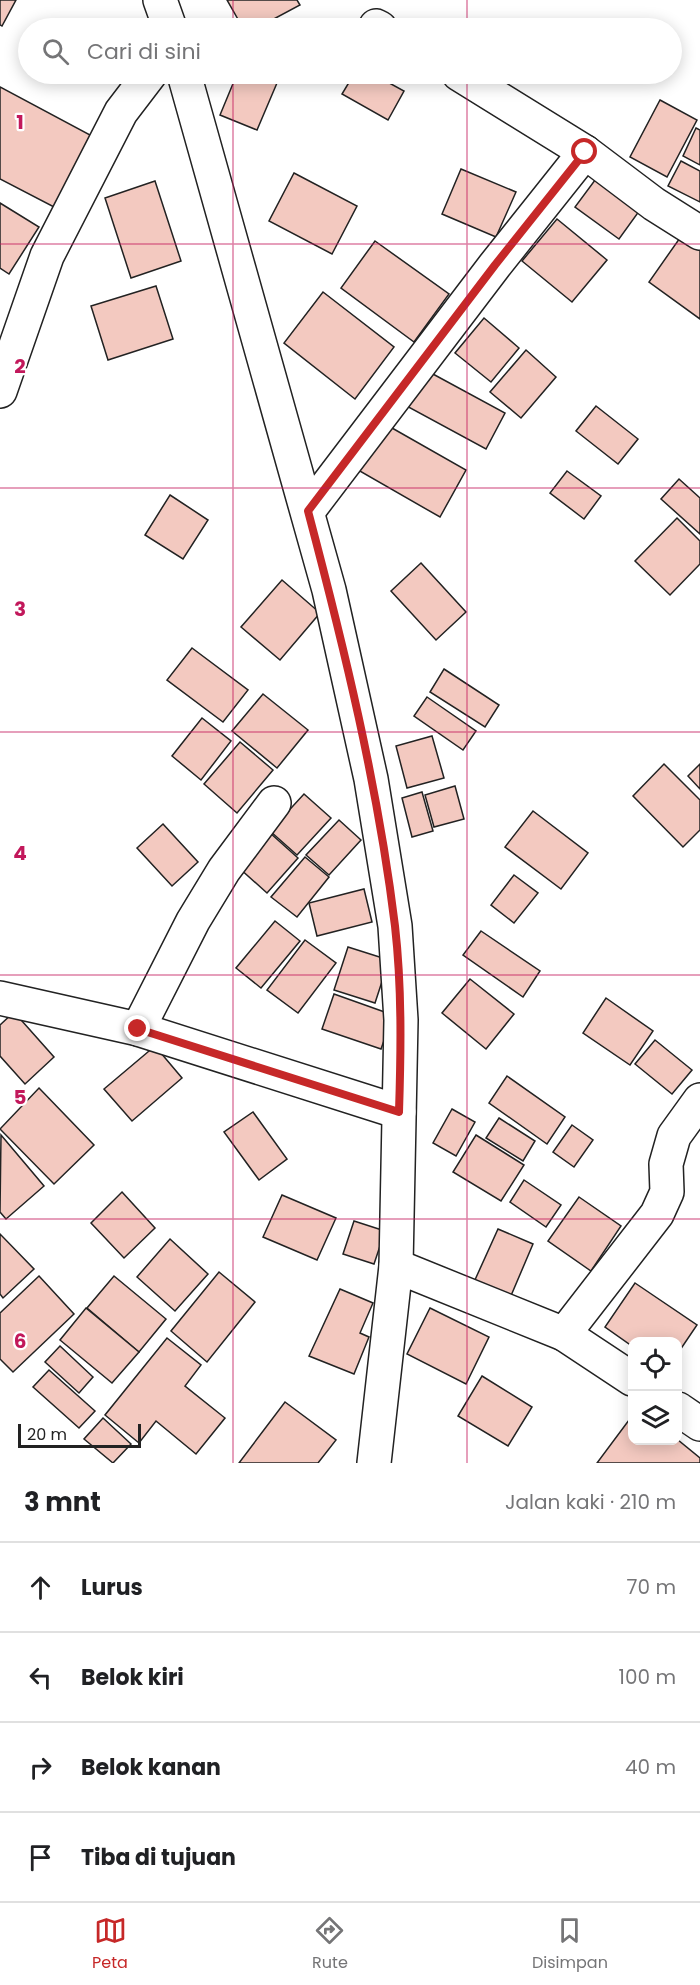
<!DOCTYPE html>
<html lang="id">
<head>
<meta charset="utf-8">
<style>
	:root { --surface:#fff; --page:#f6f6f6; --text:#202124; --muted:#757577; --line:#e0e0e0; --accent:#c62828 }
	body { margin:0; font-family:Poppins,sans-serif; background:var(--page); color:var(--text) }
	.controls { position:absolute; right:18px; bottom:18px; display:grid; overflow:hidden; border-radius:12px; box-shadow:0 3px 15px #0003 }
	.controls button { width:54px; height:54px; display:grid; place-items:center; padding:0; border:0; border-bottom:2px solid var(--line); background:var(--surface); color:var(--text); font:30px sans-serif }
	.scale { position:absolute; left:18px; bottom:15px; width:123px; box-sizing:border-box; padding-left:6px; border:3px solid #222; border-top:0; font-size:16px; line-height:21px; white-space:nowrap; color:#222; -webkit-text-stroke:4px #fff; paint-order:stroke }
	.stop { position:absolute; width:18px; height:18px; margin:-14px; border:4px solid #c62828; border-radius:50%; background:#fff }
	.stop.end { background:#c62828; border-color:#fff; box-shadow:0 2px 6px #0008 }
	.list { margin:0; padding:0; list-style:none }
	h2 { display:flex; justify-content:space-between; align-items:center; height:78px; margin:0; padding:0 24px; font-size:26px }
	h2 small { font-size:20px; font-weight:400; color:var(--muted) }
	.list li { display:grid; grid-template-columns:39px 1fr auto; gap:18px; align-items:center; box-sizing:border-box; height:90px; padding:0 24px; border-top:2px solid var(--line) }
	.list b { display:block; font-size:22px; white-space:nowrap }
	.list em { font-size:20px; font-style:normal; color:var(--muted) }
	.icon { flex:none; width:33px; height:33px; fill:none; stroke:currentColor; stroke-width:2; stroke-linecap:round; stroke-linejoin:round }
	.map { position:relative; flex:none; width:700px; height:1463px; overflow:hidden }
	.search { position:absolute; background:var(--surface); box-shadow:0 3px 15px #0003; left:18px; right:18px; top:18px; height:66px; display:flex; align-items:center; gap:15px; box-sizing:border-box; padding:0 21px; border-radius:33px; color:var(--muted); font-size:22px }
	.sheet { height:438px; background:var(--surface) }
	nav { display:flex; justify-content:space-around; align-items:center; box-sizing:border-box; height:84px; border-top:2px solid var(--line); background:var(--surface); font-size:16px; color:var(--muted) }
	nav a { display:grid; justify-items:center; gap:3px }
	nav .on { color:var(--accent) }
	.map>svg:first-child { display:block }
</style>
</head>
<body>
<div class="map">
<svg width="700" height="1463" viewBox="0 0 700 1463">
	<rect width="100%" height="100%" fill="#fff"/>
	<g fill="#f3c9c0" stroke="#222" stroke-width="1.5">
		<path d="M0,0H16L2,26L0,25Z"/>
		<path d="M227,0H297L300,5L257,28H243Z"/>
		<path d="M237,74H254L277,83L257,130L220,115Z"/>
		<path d="M354,74H373L404,91L388,120L342,94Z"/>
		<path d="M0,87L92,136L54,207L0,179Z"/>
		<path d="M660,100L697,120L667,177L630,157Z"/>
		<path d="M696,128L700,130V165L683,156Z"/>
		<path d="M681,161L700,171V202L668,186Z"/>
		<path d="M461,169L516,192L496,237L442,214Z"/>
		<path d="M601,172L645,203L619,239L575,207Z"/>
		<path d="M294,173L357,206L332,254L269,221Z"/>
		<path d="M155,181L181,261L131,278L105,198Z"/>
		<path d="M0,203L39,227L9,274L0,268Z"/>
		<path d="M557,219L607,260L572,302L522,261Z"/>
		<path d="M682,235L700,247V319L649,282Z"/>
		<path d="M375,241L449,294L414,342L341,288Z"/>
		<path d="M156,286L173,339L108,360L91,306Z"/>
		<path d="M323,292L394,347L355,399L284,343Z"/>
		<path d="M484,318L519,348L491,382L455,353Z"/>
		<path d="M526,350L556,377L521,418L490,392Z"/>
		<path d="M420,367L505,413L486,449L401,403Z"/>
		<path d="M596,406L638,439L618,464L576,431Z"/>
		<path d="M385,424L466,470L440,517L358,470Z"/>
		<path d="M567,471L601,496L584,519L550,493Z"/>
		<path d="M679,479L700,498V534L661,499Z"/>
		<path d="M170,495L208,520L183,559L145,535Z"/>
		<path d="M677,518L700,541V564L670,595L635,561Z"/>
		<path d="M421,563L466,612L436,640L391,591Z"/>
		<path d="M282,580L320,613L280,660L241,627Z"/>
		<path d="M192,648L248,690L223,722L167,680Z"/>
		<path d="M444,669L499,705L485,727L430,692Z"/>
		<path d="M263,694L308,730L277,768L232,731Z"/>
		<path d="M427,697L476,731L463,750L414,716Z"/>
		<path d="M202,718L231,741L201,780L172,756Z"/>
		<path d="M432,736L444,778L407,788L396,746Z"/>
		<path d="M240,742L273,770L237,813L204,784Z"/>
		<path d="M664,764L700,800V830L683,847L633,796Z"/>
		<path d="M700,764V789L688,776Z"/>
		<path d="M455,786L464,819L434,827L425,795Z"/>
		<path d="M422,792L433,831L412,837L402,798Z"/>
		<path d="M304,794L331,818L297,855L270,831Z"/>
		<path d="M533,811L588,853L561,889L505,847Z"/>
		<path d="M339,820L361,840L329,875L306,855Z"/>
		<path d="M163,824L198,862L172,886L137,848Z"/>
		<path d="M269,832L298,858L267,893L238,867Z"/>
		<path d="M305,857L329,877L297,917L271,897Z"/>
		<path d="M514,875L538,893L514,923L491,905Z"/>
		<path d="M364,889L372,922L317,936L309,903Z"/>
		<path d="M275,921L300,941L261,988L236,968Z"/>
		<path d="M481,931L540,971L523,997L463,955Z"/>
		<path d="M305,940L336,963L298,1013L267,990Z"/>
		<path d="M348,947L389,960L375,1003L334,990Z"/>
		<path d="M470,979L514,1014L486,1049L442,1013Z"/>
		<path d="M334,994L393,1015L381,1049L322,1029Z"/>
		<path d="M606,998L653,1031L630,1065L583,1033Z"/>
		<path d="M14,1012L54,1057L25,1084L0,1056V1025Z"/>
		<path d="M655,1040L692,1070L672,1094L635,1064Z"/>
		<path d="M155,1046L182,1078L132,1121L104,1089Z"/>
		<path d="M507,1076L565,1117L547,1144L489,1103Z"/>
		<path d="M39,1088L94,1145L54,1184L0,1129Z"/>
		<path d="M452,1109L475,1122L456,1156L433,1143Z"/>
		<path d="M253,1112L287,1159L259,1180L224,1132Z"/>
		<path d="M499,1118L535,1141L523,1161L486,1138Z"/>
		<path d="M572,1125L593,1140L574,1167L553,1152Z"/>
		<path d="M1,1135L44,1186L6,1219L0,1212Z"/>
		<path d="M476,1135L524,1165L501,1201L453,1172Z"/>
		<path d="M524,1180L561,1205L546,1227L510,1202Z"/>
		<path d="M122,1192L155,1228L124,1258L91,1223Z"/>
		<path d="M282,1195L336,1218L317,1260L263,1237Z"/>
		<path d="M579,1197L621,1226L591,1271L548,1241Z"/>
		<path d="M354,1221L385,1231L374,1264L343,1254Z"/>
		<path d="M498,1229L533,1244L510,1298L474,1282Z"/>
		<path d="M0,1234L34,1269L3,1298L0,1294Z"/>
		<path d="M170,1239L208,1274L175,1311L137,1277Z"/>
		<path d="M219,1272L255,1302L207,1362L171,1331Z"/>
		<path d="M39,1276L74,1314L13,1372L0,1359V1313Z"/>
		<path d="M114,1276L166,1319L139,1352L87,1308Z"/>
		<path d="M635,1283L697,1325L678,1353V1342H632V1346L605,1327Z"/>
		<path d="M340,1289L373,1303L360,1333L369,1337L354,1374L309,1356Z"/>
		<path d="M86,1308L139,1352L112,1383L60,1340Z"/>
		<path d="M430,1308L489,1337L466,1384L407,1354Z"/>
		<path d="M167,1338L201,1365L185,1386L225,1418L196,1454L156,1421L139,1443L105,1415Z"/>
		<path d="M60,1346L93,1377L79,1393L45,1362Z"/>
		<path d="M49,1370L95,1411L79,1428L33,1387Z"/>
		<path d="M482,1376L532,1407L508,1446L458,1416Z"/>
		<path d="M285,1402L336,1440L318,1463H239Z"/>
		<path d="M632,1416V1440H678L700,1458V1463H597Z"/>
		<path d="M103,1418L131,1444L113,1463L84,1439Z"/>
	</g>
	<g fill="none" stroke-linecap="round" stroke-linejoin="round">
		<defs>
			<g id="minor">
				<path d="M376,26L380,28"/>
				<path d="M459,74L585,152L654,204L700,233"/>
				<path d="M0,391L47,256L121,112L150,74"/>
				<path d="M308,511L495,265L585,152"/>
				<path d="M0,998L138,1029L399,1112"/>
				<path d="M138,1029L193,921L224,870L274,803"/>
				<path d="M396,1266L564,1334L632,1379"/>
				<path d="M564,1334L657,1214L667,1192L666,1164L674,1136L700,1100"/>
				<path d="M678,1409L700,1424"/>
			</g>
			<g id="tertiary">
				<path d="M160,0L170,28"/>
				<path d="M184,74L329,590L371,779L395,926L401,1020L396,1266L374,1463"/>
			</g>
		</defs>
		<use href="#minor" stroke="#222" stroke-width="36"/>
		<use href="#tertiary" stroke="#222" stroke-width="36"/>
		<use href="#minor" stroke="#fff" stroke-width="33"/>
		<use href="#tertiary" stroke="#fff" stroke-width="33"/>
	</g>
	<g fill="none" stroke-linecap="round" stroke-linejoin="round">
		<path stroke="#c62828" stroke-width="8" d="M138,1029L399,1112C401,1050 402,988 395,926C378,786 344,647 308,511L495,265L585,152"/>
	</g>
	<path fill="none" stroke="#c2185b" stroke-width="1.5" stroke-opacity="0.55" d="M233,0V28M467,0V28M233,74V1463M467,74V1463M0,244H700M0,488H700M0,732H700M0,975H700M0,1219H700"/>
	<g font-size="20" text-anchor="middle" font-weight="bold" fill="#c2185b" stroke="#fff" stroke-width="4.5" stroke-linejoin="round" paint-order="stroke">
		<text x="20" y="129">1</text>
		<text x="20" y="373">2</text>
		<text x="20" y="616">3</text>
		<text x="20" y="860">4</text>
		<text x="20" y="1104">5</text>
		<text x="20" y="1348">6</text>
	</g>
</svg>
<div class="controls">
<button><svg class="icon" aria-label="locate" viewBox="0 0 24 24"><circle cx="12" cy="12" r="6"/><path d="M12 2v4M12 18v4M2 12h4M18 12h4"/></svg></button>
<button><svg class="icon" aria-label="layers" viewBox="0 0 24 24"><path d="M12 4l9 5-9 5-9-5zM3 14l9 5 9-5"/></svg></button>
</div>
<div class="scale">20 m</div>
<div class="stop" style="left:585px;top:152px"></div>
<div class="stop end" style="left:138px;top:1029px"></div>
<div class="search"><svg class="icon" aria-label="search" viewBox="0 0 24 24"><circle cx="10" cy="10" r="6"/><path d="M15 15l6 6"/></svg>Cari di sini</div>
</div>
<section class="sheet">
<h2>3 mnt<small>Jalan kaki · 210 m</small></h2>
<ul class="list">
<li><svg class="icon" aria-label="ahead" viewBox="0 0 24 24"><path d="M12 20V5M6 11l6-6 6 6"/></svg><div><b>Lurus</b></div><em>70 m</em></li>
<li><svg class="icon" aria-label="left" viewBox="0 0 24 24"><path d="M17 20v-9H6M10 6l-5 5 5 5"/></svg><div><b>Belok kiri</b></div><em>100 m</em></li>
<li><svg class="icon" aria-label="right" viewBox="0 0 24 24"><path d="M7 20v-9h11M14 6l5 5-5 5"/></svg><div><b>Belok kanan</b></div><em>40 m</em></li>
<li><svg class="icon" aria-label="arrive" viewBox="0 0 24 24"><path d="M6 21V4h12l-3 4 3 4H6"/></svg><div><b>Tiba di tujuan</b></div></li>
</ul>
</section>
<nav>
<a class="on"><svg class="icon" aria-label="map" viewBox="0 0 24 24"><path d="M3 6l6-2 6 2 6-2v14l-6 2-6-2-6 2zM9 4v14M15 6v14"/></svg>Peta</a>
<a><svg class="icon" aria-label="directions" viewBox="0 0 24 24"><path d="M12 3l9 9-9 9-9-9zM9 14v-3h6M13 9l2 2-2 2"/></svg>Rute</a>
<a><svg class="icon" aria-label="saved" viewBox="0 0 24 24"><path d="M7 4h10v16l-5-4-5 4z"/></svg>Disimpan</a>
</nav>
</body>
</html>
